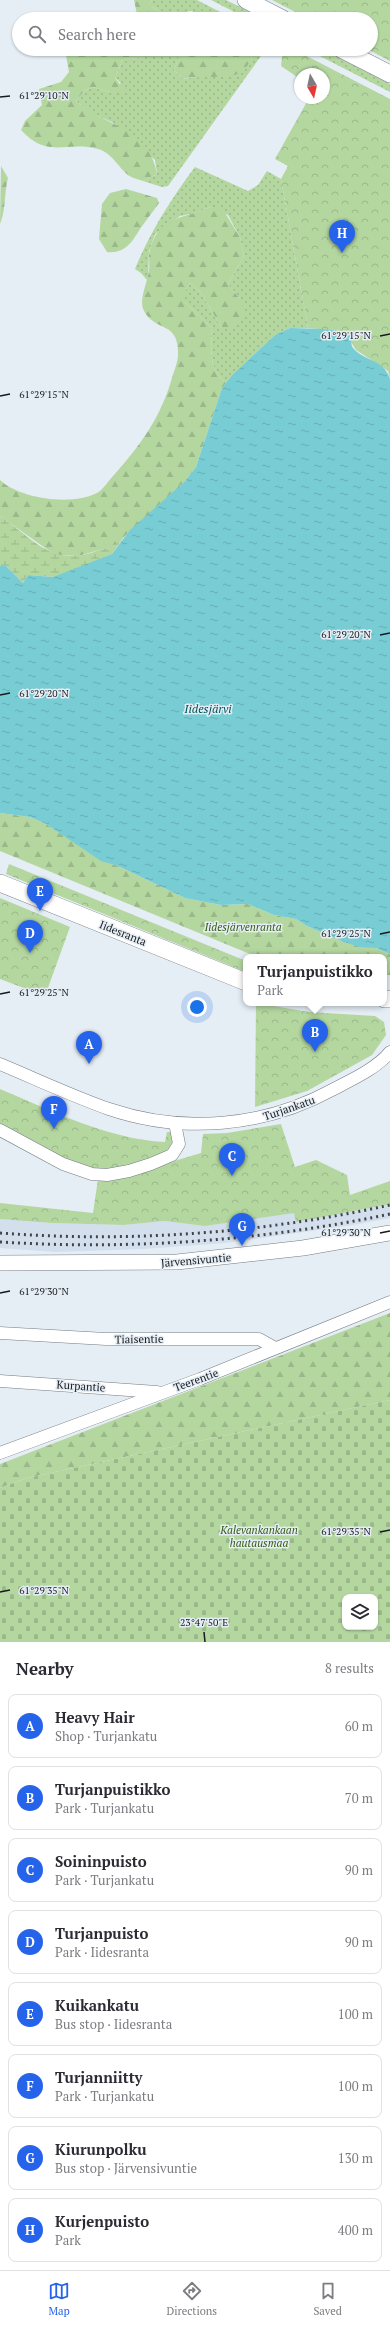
<!DOCTYPE html>
<html lang="en">
<head>
<meta charset="utf-8">
<style>
	:root { --surface:#fff; --page:#f2f2f3; --text:#2b2b33; --muted:#7c7c81; --line:#e1e1e2; --accent:#2563eb }
	body { margin:0; font-family:"PT Serif",serif; background:var(--page); color:var(--text) }
	.controls { position:absolute; right:12px; bottom:12px; display:grid; overflow:hidden; border-radius:8px; box-shadow:0 1px 3px #0004 }
	.controls button { width:36px; height:36px; display:grid; place-items:center; padding:0; border:0; border-bottom:1px solid var(--line); background:var(--surface); color:var(--text); font:20px sans-serif }
	.compass { position:absolute; left:294px; top:68px; width:36px; height:36px; border-radius:50%; background:var(--surface); box-shadow:0 1px 3px #0004; rotate:171deg }
	.you { position:absolute; left:197px; top:1007px; width:14px; height:14px; margin:-10px; border:3px solid #fff; border-radius:50%; background:#1a73e8; box-shadow:0 0 0 6px #1a73e833 }
	.badge { display:grid; place-items:center; width:26px; height:26px; border-radius:50%; background:var(--accent); color:#fff; font-size:13px; font-weight:700 }
	.pin { position:absolute; translate:-50% -33px; filter:drop-shadow(0 1px 2px #0008) }
	.pin::after { content:''; position:absolute; top:21px; width:14px; height:12px; background:inherit; clip-path:polygon(0 0,100% 0,50% 100%) }
	.popup { position:absolute; left:243px; top:954px; width:144px; height:52px; box-sizing:border-box; display:grid; place-content:center; border-radius:8px; background:var(--surface); filter:drop-shadow(0 1px 3px #0005); font-size:13px; white-space:nowrap; color:var(--muted) }
	.popup b { font-size:15px; color:var(--text) }
	.popup::after { content:''; position:absolute; left:50%; top:100%; margin-left:-8px; border:8px solid transparent; border-top-color:var(--surface) }
	.list { margin:0; padding:0; list-style:none }
	h2 { display:flex; justify-content:space-between; align-items:center; height:52px; margin:0; padding:0 16px; font-size:17px }
	h2 small { font-size:13px; font-weight:400; color:var(--muted) }
	.list li { display:grid; grid-template-columns:26px 1fr auto; gap:12px; align-items:center; box-sizing:border-box; height:64px; margin:0 8px 8px; padding:0 8px; border:1px solid var(--line); border-radius:8px }
	.list b { display:block; font-size:15px; white-space:nowrap }
	.list p { margin:0; font-size:13px; white-space:nowrap; color:var(--muted) }
	.list em { font-size:13px; font-style:normal; color:var(--muted) }
	.icon { flex:none; width:22px; height:22px; fill:none; stroke:currentColor; stroke-width:2; stroke-linecap:round; stroke-linejoin:round }
	.map { position:relative; flex:none; width:390px; height:1642px; overflow:hidden }
	.search { position:absolute; background:var(--surface); box-shadow:0 1px 3px #0004; left:12px; right:12px; top:12px; height:44px; display:flex; align-items:center; gap:10px; box-sizing:border-box; padding:0 14px; border-radius:22px; color:var(--muted); font-size:15px }
	.sheet { height:628px; background:var(--surface) }
	nav { display:flex; justify-content:space-around; align-items:center; box-sizing:border-box; height:56px; border-top:1px solid var(--line); background:var(--surface); font-size:11px; color:var(--muted) }
	nav a { display:grid; justify-items:center; gap:2px }
	nav .on { color:var(--accent) }
	.map>svg:first-child { display:block }
</style>
</head>
<body>
<div class="map">
<svg width="390" height="1642" viewBox="0 0 390 1642">
	<defs>
		<pattern id="grass-dots" width="8" height="8" patternUnits="userSpaceOnUse"><rect width="8" height="8" fill="#b4d7a0"/><path d="M2 2h.1M6 6h.1" fill="none" stroke="#9ab889" stroke-width="1.8" stroke-linecap="round"/></pattern>
		<pattern id="forest-firs" width="22" height="20" patternUnits="userSpaceOnUse"><rect width="22" height="20" fill="#b4d7a0"/><path d="M5 1l3.5 6h-7zM16 11l3.5 6h-7z" fill="#9ab889"/></pattern>
		<pattern id="wetland-marsh" width="20" height="14" patternUnits="userSpaceOnUse"><rect width="20" height="14" fill="#b4d7a0"/><path d="M1 5h8M5 5V1M11 12h8M15 12V8" fill="none" stroke="#9ab889"/></pattern>
		<pattern id="cemetery-stones" width="16" height="16" patternUnits="userSpaceOnUse"><rect width="16" height="16" fill="#b4d7a0"/><path d="M2 7V4a2 2 0 0 1 4 0v3zM10 15v-3a2 2 0 0 1 4 0v3z" fill="#9ab889"/></pattern>
		<pattern id="park-crowns" width="20" height="18" patternUnits="userSpaceOnUse"><rect width="20" height="18" fill="#b4d7a0"/><path d="M2 6a3 3 0 1 1 6 0M12 15a3 3 0 1 1 6 0" fill="none" stroke="#9ab889"/></pattern>
		<pattern id="water-ripples" width="26" height="14" patternUnits="userSpaceOnUse"><rect width="26" height="14" fill="#77cdd3"/><path d="M2 4q2-2 4 0t4 0M15 11q2-2 4 0t4 0" fill="none" stroke="#66afb5"/></pattern>
	</defs>
	<rect width="100%" height="100%" fill="#e5edf5"/>
	<path fill="#d3dfed" d="M390,1195V1218L353,1225L225,1243L143,1249L56,1252L0,1248V1219L51,1223L123,1225L164,1221L205,1226Z"/>
	<g fill="url(#grass-dots)">
		<path d="M152,0H197L234,19H204L192,11H175L163,14L149,5Z"/>
		<path d="M211,0H226L264,19H248Z"/>
		<path d="M159,49H182L174,70L183,79L210,75L252,60L249,49H266L168,186L162,187L143,181L157,174L155,160L112,122L91,113L76,101L84,91L93,87L110,92L121,83L115,78L123,59L144,58L152,51Z"/>
		<path d="M306,49H322L390,84V92Z"/>
		<path d="M195,167L248,191L258,185L267,171L281,179L308,328H290L275,335L233,374L226,383C208,369 211,349 212,328L185,302V291L190,283L201,293L222,328L240,299L228,284L244,256L240,237L228,215L210,207L196,213L180,216L155,234L149,251L148,281L141,273L135,269C150,232 171,199 195,167Z"/>
	</g>
	<g fill="url(#forest-firs)">
		<path d="M134,0H152L149,5L163,14C181,9 189,9 204,19H138Z"/>
		<path d="M67,49H93L98,52L107,49H159L152,51L144,58L123,59L115,78L126,92H110L93,87L84,91L76,101C105,126 150,129 157,174L143,181C138,179 132,178 128,175C119,168 111,152 98,149C65,140 49,160 21,130L25,121L42,105L39,89L61,82L69,72L65,50Z"/>
		<path d="M182,49H249L252,60C248,64 243,72 238,74C224,79 200,75 183,79L174,70Z"/>
		<path d="M1,166L8,178C4,193 6,210 0,224Z"/>
		<path d="M126,189L157,198L159,203C153,212 146,220 140,229C132,242 125,254 107,252L99,239L102,204L110,193Z"/>
		<path d="M210,207L222,208L240,237L244,256L228,284L240,299L245,312L232,329L222,328L201,293L190,283L185,291V302L212,328C211,349 208,369 226,383L222,388L196,467L185,481L114,546L78,556L55,555L0,516V480C20,499 72,506 97,493C103,490 109,480 114,475C140,446 161,417 172,378C174,371 178,362 178,355C179,320 156,333 144,311C138,300 148,282 149,270C150,263 148,256 150,249C160,214 183,220 210,207Z"/>
		<path d="M0,813L30,817L46,824L101,860L118,866L185,898L221,905L248,904L274,915L296,919L307,926L344,942L376,948L390,954V975H384V957H257L0,851Z"/>
		<path d="M390,1313V1400L27,1478L0,1488V1464Z"/>
	</g>
	<path fill="url(#wetland-marsh)" d="M0,516C33,538 49,565 91,553C105,548 113,547 124,537L112,554L91,564L53,577L28,575L23,583L6,566H0Z"/>
	<path fill="url(#cemetery-stones)" fill-rule="evenodd" d="M390,1400V1642H0V1488L27,1478ZM345,1597H375V1627H345Z"/>
	<g fill="url(#park-crowns)">
		<path d="M272,0H390V61L367,49H371V19H309Z"/>
		<path d="M283,49H293L390,99V379L388,371L356,350L351,342L353,337L350,332L308,328L281,179L288,166L275,159L309,98H324V74H300V79L281,66Z"/>
		<path d="M9,864L246,961V972L6,874Z"/>
		<path d="M0,898L70,927L45,996L0,979Z"/>
		<path d="M256,1003L309,1012L375,1016L384,1022L386,1035L372,1055L307,1091L255,1107Z"/>
		<path d="M0,1089C53,1111 107,1139 165,1142L167,1132H172C175,1146 167,1152 156,1157C142,1163 124,1169 109,1172C81,1176 26,1140 0,1127Z"/>
		<path d="M281,1124L295,1167L316,1160L347,1175L350,1195L390,1181V1204L296,1222L294,1213L205,1226L164,1221L124,1225L51,1223L0,1219V1203L93,1213L98,1179L134,1173L201,1153L203,1134L227,1133Z"/>
	</g>
	<path fill="url(#water-ripples)" d="M290,328L324,329L352,333C354,338 349,342 353,348C365,362 383,358 390,379V954L376,948L359,947L344,942L307,926L296,919L274,915L248,904L221,905L185,898L118,866L101,861L46,824L30,817L0,813V566H6L23,583L28,575L53,577L112,554L130,530L185,481L196,467L222,388L233,374L275,335Z"/>
	<g fill="none" stroke-linecap="round" stroke-linejoin="round">
		<defs>
			<g id="minor">
				<path d="M0,1064C36,1079 72,1096 109,1109C183,1134 264,1127 332,1090C351,1080 376,1069 390,1052"/>
				<path d="M0,1130L63,1164L92,1174L107,1175L129,1171L151,1164L172,1155L179,1144L175,1123"/>
				<path d="M0,1333L106,1339H259L275,1348"/>
				<path d="M0,1381L157,1392"/>
				<path d="M0,1453L200,1379L390,1302"/>
			</g>
			<path id="tertiary" d="M0,1263L177,1262L303,1248L390,1233"/>
			<g id="secondary">
				<path d="M246,0L283,19"/>
				<path d="M341,49L390,74"/>
				<path d="M0,883L246,982"/>
				<path d="M384,999H390"/>
			</g>
		</defs>
		<use href="#minor" stroke="#757c83" stroke-width="13"/>
		<use href="#tertiary" stroke="#757c83" stroke-width="16"/>
		<use href="#secondary" stroke="#757c83" stroke-width="18"/>
		<use href="#minor" stroke="#fff" stroke-width="12"/>
		<use href="#tertiary" stroke="#fff" stroke-width="15"/>
		<use href="#secondary" stroke="#fff" stroke-width="17"/>
		<g stroke="#414549" stroke-width="3" stroke-dasharray="2 4" stroke-linecap="butt">
			<path d="M0,1233C130,1243 263,1233 390,1205"/>
			<path d="M0,1242C130,1250 262,1241 390,1214"/>
		</g>
	</g>
	<path fill="none" stroke="#181b1e" stroke-width="1.5" d="M0,97L10,96M380,336L390,334M0,396L10,394M380,635L390,633M0,695L10,693M380,934L390,932M0,994L10,992M380,1233L390,1231M0,1293L10,1291M380,1532L390,1530M0,1592L10,1590M204,1632L205,1642"/>
	<g text-anchor="middle" dominant-baseline="central" stroke-width="3" stroke-linejoin="round" paint-order="stroke">
		<g font-size="11" font-style="italic" fill="#325c0e" stroke="#e5edf5">
			<text x="243" y="927">Iidesjärvenranta</text>
			<text x="259" y="1530">Kalevankankaan<tspan x="259" dy="13">hautausmaa</tspan></text>
		</g>
		<g font-size="11" fill="#181b1e" stroke="#e5edf5">
			<text transform="translate(123 933) rotate(22)">Iidesranta</text>
			<text transform="translate(289 1108) rotate(-19)">Turjankatu</text>
			<text transform="translate(196 1260) rotate(-5)">Järvensivuntie</text>
			<text transform="translate(139 1339) rotate(-1)">Tiaisentie</text>
			<text transform="translate(196 1380) rotate(-20)">Teerentie</text>
			<text transform="translate(81 1386) rotate(4)">Kurpantie</text>
		</g>
		<g font-size="12" font-style="italic" fill="#005257" stroke="#e5edf5">
			<text x="208" y="708">Iidesjärvi</text>
		</g>
	</g>
	<g font-size="10" text-anchor="middle" fill="#181b1e" stroke="#e5edf5" stroke-width="3" stroke-linejoin="round" paint-order="stroke">
		<text x="44" y="99">61°29'10"N</text>
		<text x="346" y="339">61°29'15"N</text>
		<text x="44" y="398">61°29'15"N</text>
		<text x="346" y="638">61°29'20"N</text>
		<text x="44" y="697">61°29'20"N</text>
		<text x="346" y="937">61°29'25"N</text>
		<text x="44" y="996">61°29'25"N</text>
		<text x="346" y="1236">61°29'30"N</text>
		<text x="44" y="1295">61°29'30"N</text>
		<text x="346" y="1535">61°29'35"N</text>
		<text x="44" y="1594">61°29'35"N</text>
		<text x="204" y="1626">23°47'50"E</text>
	</g>
</svg>
<div class="controls">
<button><svg class="icon" aria-label="layers" viewBox="0 0 24 24"><path d="M12 4l9 5-9 5-9-5zM3 14l9 5 9-5"/></svg></button>
</div>
<svg class="compass" viewBox="-18 -18 36 36"><path d="M0-13l5 13h-10z" fill="#e53935"/><path d="M0 13l5-13h-10z" fill="#7c7c81"/></svg>
<div class="you"></div>
<div class="pin badge" style="left:89px;top:1064px">A</div>
<div class="pin badge" style="left:315px;top:1052px">B</div>
<div class="popup"><b>Turjanpuistikko</b>Park</div>
<div class="pin badge" style="left:232px;top:1176px">C</div>
<div class="pin badge" style="left:30px;top:953px">D</div>
<div class="pin badge" style="left:40px;top:911px">E</div>
<div class="pin badge" style="left:54px;top:1129px">F</div>
<div class="pin badge" style="left:242px;top:1246px">G</div>
<div class="pin badge" style="left:342px;top:253px">H</div>
<div class="search"><svg class="icon" aria-label="search" viewBox="0 0 24 24"><circle cx="10" cy="10" r="6"/><path d="M15 15l6 6"/></svg>Search here</div>
</div>
<section class="sheet">
<h2>Nearby<small>8 results</small></h2>
<ul class="list">
<li><span class="badge">A</span><div><b>Heavy Hair</b><p>Shop · Turjankatu</p></div><em>60 m</em></li>
<li><span class="badge">B</span><div><b>Turjanpuistikko</b><p>Park · Turjankatu</p></div><em>70 m</em></li>
<li><span class="badge">C</span><div><b>Soininpuisto</b><p>Park · Turjankatu</p></div><em>90 m</em></li>
<li><span class="badge">D</span><div><b>Turjanpuisto</b><p>Park · Iidesranta</p></div><em>90 m</em></li>
<li><span class="badge">E</span><div><b>Kuikankatu</b><p>Bus stop · Iidesranta</p></div><em>100 m</em></li>
<li><span class="badge">F</span><div><b>Turjanniitty</b><p>Park · Turjankatu</p></div><em>100 m</em></li>
<li><span class="badge">G</span><div><b>Kiurunpolku</b><p>Bus stop · Järvensivuntie</p></div><em>130 m</em></li>
<li><span class="badge">H</span><div><b>Kurjenpuisto</b><p>Park</p></div><em>400 m</em></li>
</ul>
</section>
<nav>
<a class="on"><svg class="icon" aria-label="map" viewBox="0 0 24 24"><path d="M3 6l6-2 6 2 6-2v14l-6 2-6-2-6 2zM9 4v14M15 6v14"/></svg>Map</a>
<a><svg class="icon" aria-label="directions" viewBox="0 0 24 24"><path d="M12 3l9 9-9 9-9-9zM9 14v-3h6M13 9l2 2-2 2"/></svg>Directions</a>
<a><svg class="icon" aria-label="saved" viewBox="0 0 24 24"><path d="M7 4h10v16l-5-4-5 4z"/></svg>Saved</a>
</nav>
</body>
</html>
